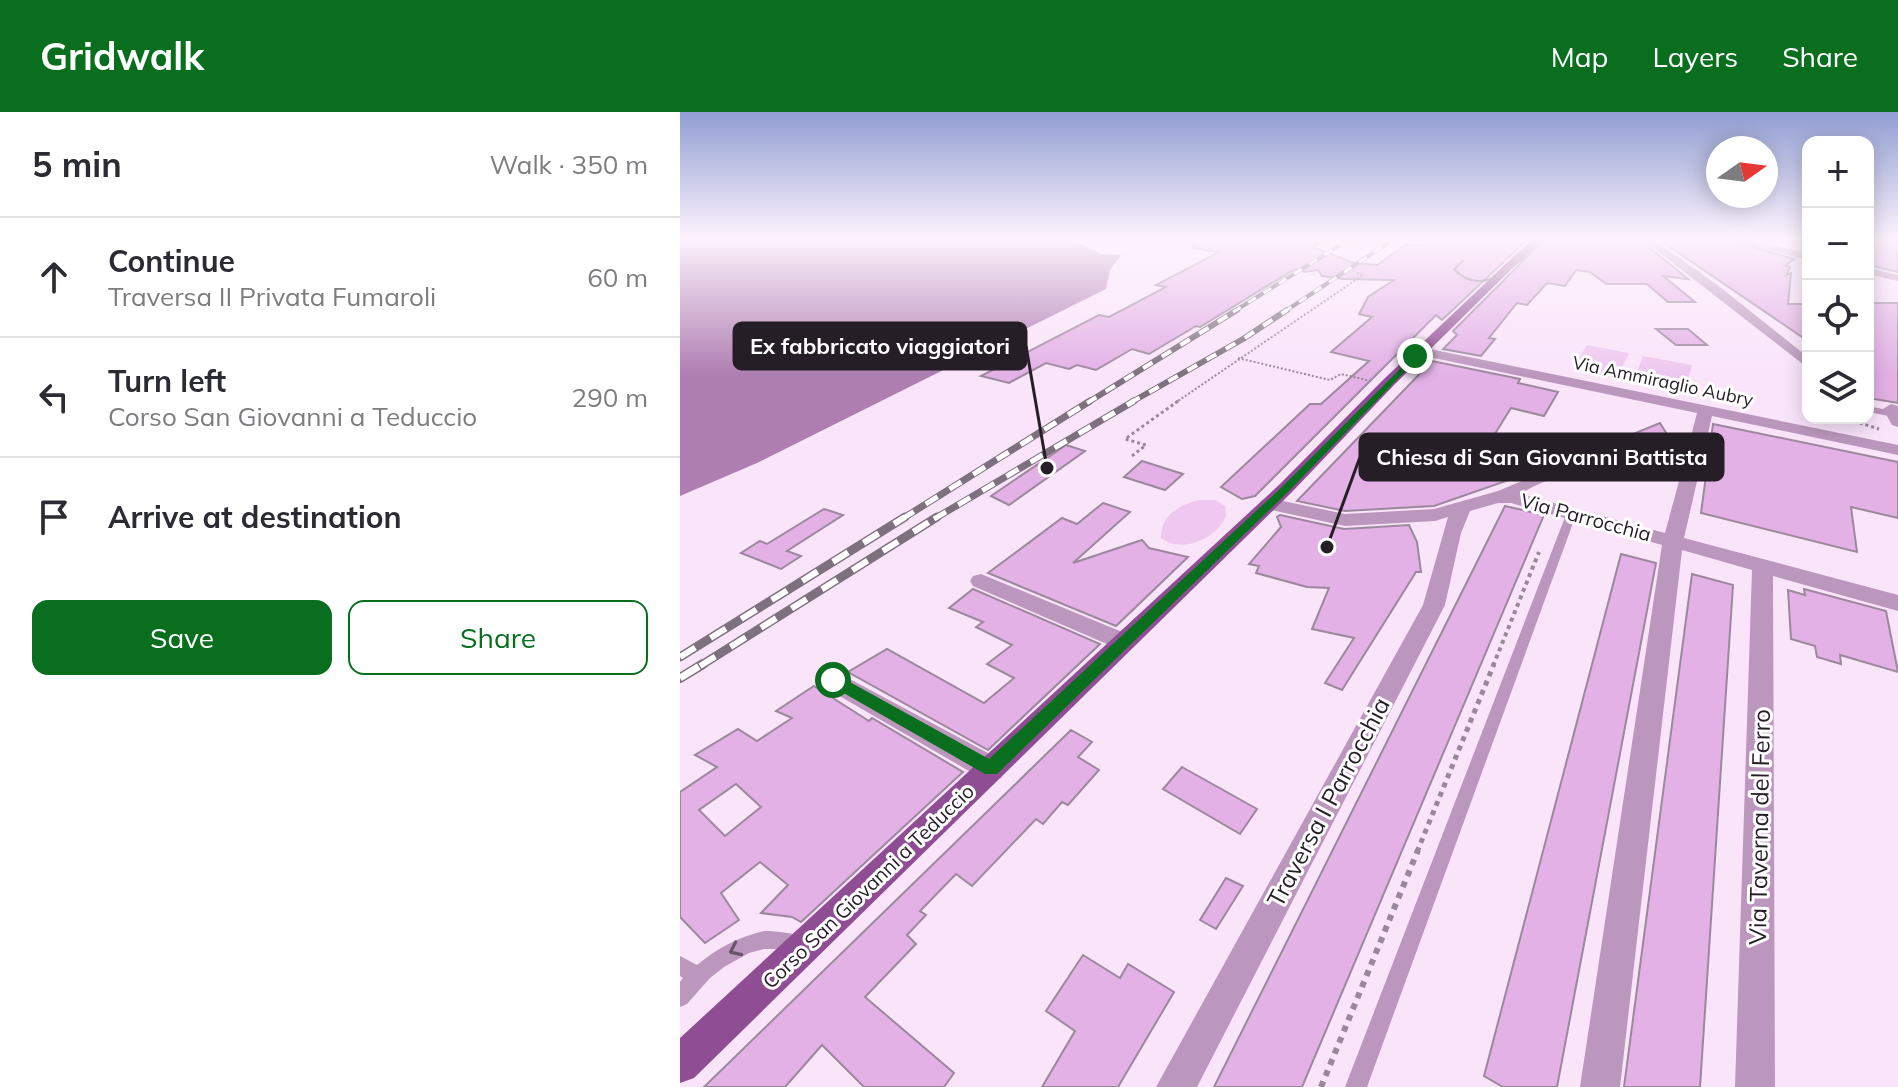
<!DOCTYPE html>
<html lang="en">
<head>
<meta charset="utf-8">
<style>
	:root { --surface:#fff; --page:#f2f2f3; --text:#2b2b33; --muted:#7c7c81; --line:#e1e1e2; --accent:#096f1e }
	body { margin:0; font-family:Mulish,sans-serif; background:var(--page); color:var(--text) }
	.controls { position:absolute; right:24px; top:24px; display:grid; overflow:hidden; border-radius:16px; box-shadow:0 4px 20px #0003 }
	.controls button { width:72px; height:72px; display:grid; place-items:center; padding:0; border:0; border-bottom:2px solid var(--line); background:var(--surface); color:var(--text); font:40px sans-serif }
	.compass { position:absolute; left:1026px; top:24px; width:72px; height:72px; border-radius:50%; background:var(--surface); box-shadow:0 4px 20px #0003; rotate:76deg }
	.stop { position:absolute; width:24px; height:24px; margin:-18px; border:6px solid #096f1e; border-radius:50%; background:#fff }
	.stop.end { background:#096f1e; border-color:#fff; box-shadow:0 2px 8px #0008 }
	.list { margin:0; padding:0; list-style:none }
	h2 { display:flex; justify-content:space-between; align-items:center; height:104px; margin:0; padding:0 32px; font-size:34px }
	h2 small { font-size:26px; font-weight:400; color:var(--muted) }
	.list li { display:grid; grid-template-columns:52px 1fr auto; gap:24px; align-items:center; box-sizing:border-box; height:120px; padding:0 32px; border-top:2px solid var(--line) }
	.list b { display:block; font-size:30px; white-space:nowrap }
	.list p { margin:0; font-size:26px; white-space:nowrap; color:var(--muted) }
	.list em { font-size:26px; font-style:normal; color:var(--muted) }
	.actions { display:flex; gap:16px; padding:24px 32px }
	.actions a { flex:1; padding:18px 0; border:2px solid var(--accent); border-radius:16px; text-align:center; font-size:28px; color:var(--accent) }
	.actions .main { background:var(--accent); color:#fff }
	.icon { flex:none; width:44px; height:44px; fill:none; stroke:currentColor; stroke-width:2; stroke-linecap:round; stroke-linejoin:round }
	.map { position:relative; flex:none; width:1218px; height:975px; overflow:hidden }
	header { display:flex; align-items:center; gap:48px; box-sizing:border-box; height:112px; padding:0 40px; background:var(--accent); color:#fff }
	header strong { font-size:38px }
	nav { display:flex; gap:44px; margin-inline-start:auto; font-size:28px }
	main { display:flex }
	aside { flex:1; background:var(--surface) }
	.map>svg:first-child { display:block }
</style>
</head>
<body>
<header>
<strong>Gridwalk</strong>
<nav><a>Map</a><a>Layers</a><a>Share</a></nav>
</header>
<main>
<aside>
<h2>5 min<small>Walk · 350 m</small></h2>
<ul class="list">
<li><svg class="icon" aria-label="ahead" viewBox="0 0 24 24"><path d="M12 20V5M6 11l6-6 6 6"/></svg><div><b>Continue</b><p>Traversa II Privata Fumaroli</p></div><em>60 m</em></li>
<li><svg class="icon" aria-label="left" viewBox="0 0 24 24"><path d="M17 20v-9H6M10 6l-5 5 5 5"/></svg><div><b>Turn left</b><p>Corso San Giovanni a Teduccio</p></div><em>290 m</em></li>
<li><svg class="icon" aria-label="arrive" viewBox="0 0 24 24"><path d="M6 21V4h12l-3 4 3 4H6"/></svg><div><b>Arrive at destination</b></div></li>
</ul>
<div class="actions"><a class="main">Save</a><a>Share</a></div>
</aside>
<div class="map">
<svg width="1218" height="975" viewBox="0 0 1218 975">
	<rect width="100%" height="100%" fill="#fae4fa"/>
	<g fill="#eec8ef">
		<path d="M907,233L949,241L937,266L893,257Z"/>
		<path d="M963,244L1012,253L1005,280L953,269Z"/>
		<path d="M520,388H535L545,394L546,404C536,427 502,442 481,426C480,403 501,392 520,388Z"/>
	</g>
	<path fill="#ae7eb1" d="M0,127H393L420,142L441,143L430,158L426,177L77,351L0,384Z"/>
	<g fill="#e3b1e6" stroke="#9c889d" stroke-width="2" fill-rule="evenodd">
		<path d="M514,127H617L638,132L633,135L674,151L697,153L727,132L741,134L750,128L848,127L762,208L756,203L575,384L562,387L541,375L630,292H641L689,249L651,240L692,205L679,202L688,185L714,168L664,167L642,164L638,158L625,160L615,157L520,215L516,214L469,242L452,237L416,258L397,253L389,257L366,251L329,271L301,264L419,203L429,205L486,175L476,173L539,140L513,136Z"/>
		<path d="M865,127H959L1008,167L983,164L1015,190H988L967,172H926L910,160L896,158L885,174L867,171L847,193L837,191L809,226L815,227L801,244L763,237L777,223L773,219Z"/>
		<path d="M978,127H1046L1114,147L1105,154L1110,155L1106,163L1111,161L1108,192H1128V229Z"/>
		<path d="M1188,127H1218V160L1188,153Z"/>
		<path d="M1188,191H1218V291L1188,286Z"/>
		<path d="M976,217H1008L1027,233H996Z"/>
		<path d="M752,249L840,267L838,271L878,280L864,304L831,296L813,325L835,330L829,341L872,353L754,394L665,399L617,389Z"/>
		<path d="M980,311L990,327L928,340L926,333Z"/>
		<path d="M1033,312L1218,350V406L1171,395L1177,440L1021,401Z"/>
		<path d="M386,333L405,339L329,393L311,384Z"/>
		<path d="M462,349L503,362L485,378L444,365Z"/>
		<path d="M423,391L450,400L393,451L462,428L469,436L508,445L436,514L308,461L382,406L397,412Z"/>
		<path d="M825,394L864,403L622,975H534Z"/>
		<path d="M144,397L163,403L107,439L121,444L101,457L61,441L80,429L87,432Z"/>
		<path d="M600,403L664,417L729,413L737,430L741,460H736L662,578L645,571L674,526L632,517L649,476L627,475L576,461L579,454L569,452L601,415L597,405Z"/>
		<path d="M941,442L976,451L877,975H823L804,964Z"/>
		<path d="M1012,462L1053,473L1020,975H944Z"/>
		<path d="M293,477L420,532L308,638L168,560L207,537L304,591L334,566L307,552L332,533L296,515L303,510L269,496Z"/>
		<path d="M1124,477L1206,499L1218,560L1160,543L1161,552L1137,545L1135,534L1111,527L1108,478L1125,483Z"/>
		<path d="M134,574L189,609L192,606L283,660L121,810L112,805L81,801L108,773L80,750L41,781L59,808L25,831L0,805V680L37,655L15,643L58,617L77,629L112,606L96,599ZM56,672L81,695L45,724L19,698Z"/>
		<path d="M391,618L412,630L398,645L419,658L388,693L382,690L363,712L356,707L292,774L276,762L240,799L246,803L227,823L236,832L185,885L274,961L264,975H184L142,933L105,975H24Z"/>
		<path d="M502,655L577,697L560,722L483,677Z"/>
		<path d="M546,766L563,774L536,817L520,808Z"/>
		<path d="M403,843L440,866L448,852L494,880L438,975H362L395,919L366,899Z"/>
	</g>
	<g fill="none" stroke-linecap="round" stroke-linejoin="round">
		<g stroke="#988898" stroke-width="2" stroke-dasharray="2 2" stroke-linecap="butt">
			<path d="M558,246L650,268L661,262L691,269"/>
			<path d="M495,291L683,163L677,161"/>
		</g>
		<g stroke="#988898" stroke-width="3" stroke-dasharray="3 3" stroke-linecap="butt">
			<path d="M1174,309L1199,317"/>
			<path d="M452,344L466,333L445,327L498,289"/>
		</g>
		<path stroke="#988898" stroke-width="4" stroke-dasharray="4 4" stroke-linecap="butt" d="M813,554L859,440"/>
		<path stroke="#988898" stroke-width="5" stroke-dasharray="5 5" stroke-linecap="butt" d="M737,740L814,552"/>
		<path stroke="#988898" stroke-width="6" stroke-dasharray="6 6" stroke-linecap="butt" d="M641,975L738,738"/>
		<g fill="#bb97bd" fill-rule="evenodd">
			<path d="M1188,294L1217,300L1218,302L1214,305L1188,300Z"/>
			<path d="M892,397L897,400L687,975H665L887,400Z"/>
			<path d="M84,819C99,819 112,821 126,826L128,833L126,840L119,842L102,837H84L69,841L44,855L30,866L7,892L0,895V870L3,866L0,864V844L17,853C38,836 58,825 84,819Z"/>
		</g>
		<g fill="#bb97bd" fill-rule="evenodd">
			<path d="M962,127H973L1040,175L1128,245V256Z"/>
			<path d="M1049,127H1065L1128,142V148Z"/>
			<path d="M1188,156L1218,163V169L1188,162Z"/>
			<path d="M740,235L1218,333V343L1032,304L1004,426L1218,483V499L1093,464L1095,975H1055L1072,458L1002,438L940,975H900L982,433L831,391H818L790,399L781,421L765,493L517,975H476L743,493L768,405L755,409L665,414L582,396L580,392L582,388L589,386L665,402L754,397L818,379L878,354L1002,328L1009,332L1017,301L735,242L733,239ZM1008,336L985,421L840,382C891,351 953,351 1008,336Z"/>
			<path d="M1211,292L1218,294V315L1212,313L1203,297Z"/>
			<path d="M301,462L452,524L456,530L452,536L444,539L436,536L293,474L290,469L293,464Z"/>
			<path d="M153,558L321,648L325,657L321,666L311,669L301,666L144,575L141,568L144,561Z"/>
		</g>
		<path fill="#8f4d93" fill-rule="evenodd" d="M852,127H862L714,273L612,380L14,966L0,971V926L600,372L704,267Z"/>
		<path stroke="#7e707e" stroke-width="2" d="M783,149L774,157C803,190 843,147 863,127"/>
		<defs>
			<g id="rail-far4">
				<path d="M553,200L670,127"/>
				<path d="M604,200L714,127"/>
			</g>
			<g id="rail-far3">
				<path d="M407,291L557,198"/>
				<path d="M450,291L563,227L607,198"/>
			</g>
			<g id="rail-far2">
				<path d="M222,407L410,289"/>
				<path d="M254,407L454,289"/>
			</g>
			<g id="rail-far1">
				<path d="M0,545L225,405"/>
				<path d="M20,554L257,405"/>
			</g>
			<path id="rail" d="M0,566L23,552"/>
		</defs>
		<use href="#rail-far4" stroke="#7e707e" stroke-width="4"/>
		<use href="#rail-far3" stroke="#7e707e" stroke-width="6"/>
		<use href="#rail-far2" stroke="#7e707e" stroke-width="7"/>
		<use href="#rail-far1" stroke="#7e707e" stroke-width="9"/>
		<use href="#rail" stroke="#7e707e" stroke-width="10"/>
		<use href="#rail-far4" stroke="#fff" stroke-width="3" stroke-dasharray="9" stroke-linecap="butt"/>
		<use href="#rail-far3" stroke="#fff" stroke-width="4" stroke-dasharray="11" stroke-linecap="butt"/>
		<use href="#rail-far2" stroke="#fff" stroke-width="5" stroke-dasharray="14" stroke-linecap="butt"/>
		<use href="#rail-far1" stroke="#fff" stroke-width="6" stroke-dasharray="18" stroke-linecap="butt"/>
		<use href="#rail" stroke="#fff" stroke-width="7" stroke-dasharray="22" stroke-linecap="butt"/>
	</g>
	<defs><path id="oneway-chevron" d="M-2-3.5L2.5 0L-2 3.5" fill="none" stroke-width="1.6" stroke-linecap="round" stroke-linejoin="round" transform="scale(2)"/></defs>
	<use stroke="#69546a" href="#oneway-chevron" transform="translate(55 838) rotate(155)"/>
	<linearGradient id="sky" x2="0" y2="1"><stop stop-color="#919ed2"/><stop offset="0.48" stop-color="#fdf3fd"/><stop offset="1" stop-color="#fdf3fd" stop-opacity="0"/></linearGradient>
	<rect width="1218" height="263" fill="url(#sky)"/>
	<path fill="#096f1e" d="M735,242L738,246L610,378L317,662H305L148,572V564H159L309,647L603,374Z"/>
	<g text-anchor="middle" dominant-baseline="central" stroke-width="6" stroke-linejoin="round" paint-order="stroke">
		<g font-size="18" fill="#261e26" stroke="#fff">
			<text transform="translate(983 269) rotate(12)">Via Ammiraglio Aubry</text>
		</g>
		<g font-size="20" fill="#261e26" stroke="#fff">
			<text transform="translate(906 405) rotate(15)">Via Parrocchia</text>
			<text transform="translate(188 774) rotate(-44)">Corso San Giovanni a Teduccio</text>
		</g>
		<g font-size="24" fill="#261e26" stroke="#fff">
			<text transform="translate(648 690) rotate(-62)">Traversa I Parrocchia</text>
			<text transform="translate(1079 715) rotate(-89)">Via Taverna del Ferro</text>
		</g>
	</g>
	<path fill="none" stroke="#261e26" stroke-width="3" d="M367 356L346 234M647 435L680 345"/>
	<g fill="#261e26" stroke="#fff" stroke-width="3">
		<circle cx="367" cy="356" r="8"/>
		<circle cx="647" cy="435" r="8"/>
	</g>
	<g fill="#261e26" stroke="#261e26" stroke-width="3">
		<rect x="54" y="211" width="292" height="46" rx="8"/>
		<rect x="680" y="322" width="363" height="46" rx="8"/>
	</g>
	<g font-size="22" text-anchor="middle" font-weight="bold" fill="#fff">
		<text x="200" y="242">Ex fabbricato viaggiatori</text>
		<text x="862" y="353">Chiesa di San Giovanni Battista</text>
	</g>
</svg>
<div class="controls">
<button>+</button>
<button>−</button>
<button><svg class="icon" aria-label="locate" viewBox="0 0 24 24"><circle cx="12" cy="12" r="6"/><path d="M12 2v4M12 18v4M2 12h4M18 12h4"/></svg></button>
<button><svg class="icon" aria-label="layers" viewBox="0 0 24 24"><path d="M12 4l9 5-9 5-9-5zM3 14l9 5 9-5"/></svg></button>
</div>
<svg class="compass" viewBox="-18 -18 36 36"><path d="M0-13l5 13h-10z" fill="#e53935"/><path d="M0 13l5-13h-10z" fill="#7c7c81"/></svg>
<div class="stop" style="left:153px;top:568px"></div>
<div class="stop end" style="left:735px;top:244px"></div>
</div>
</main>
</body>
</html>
